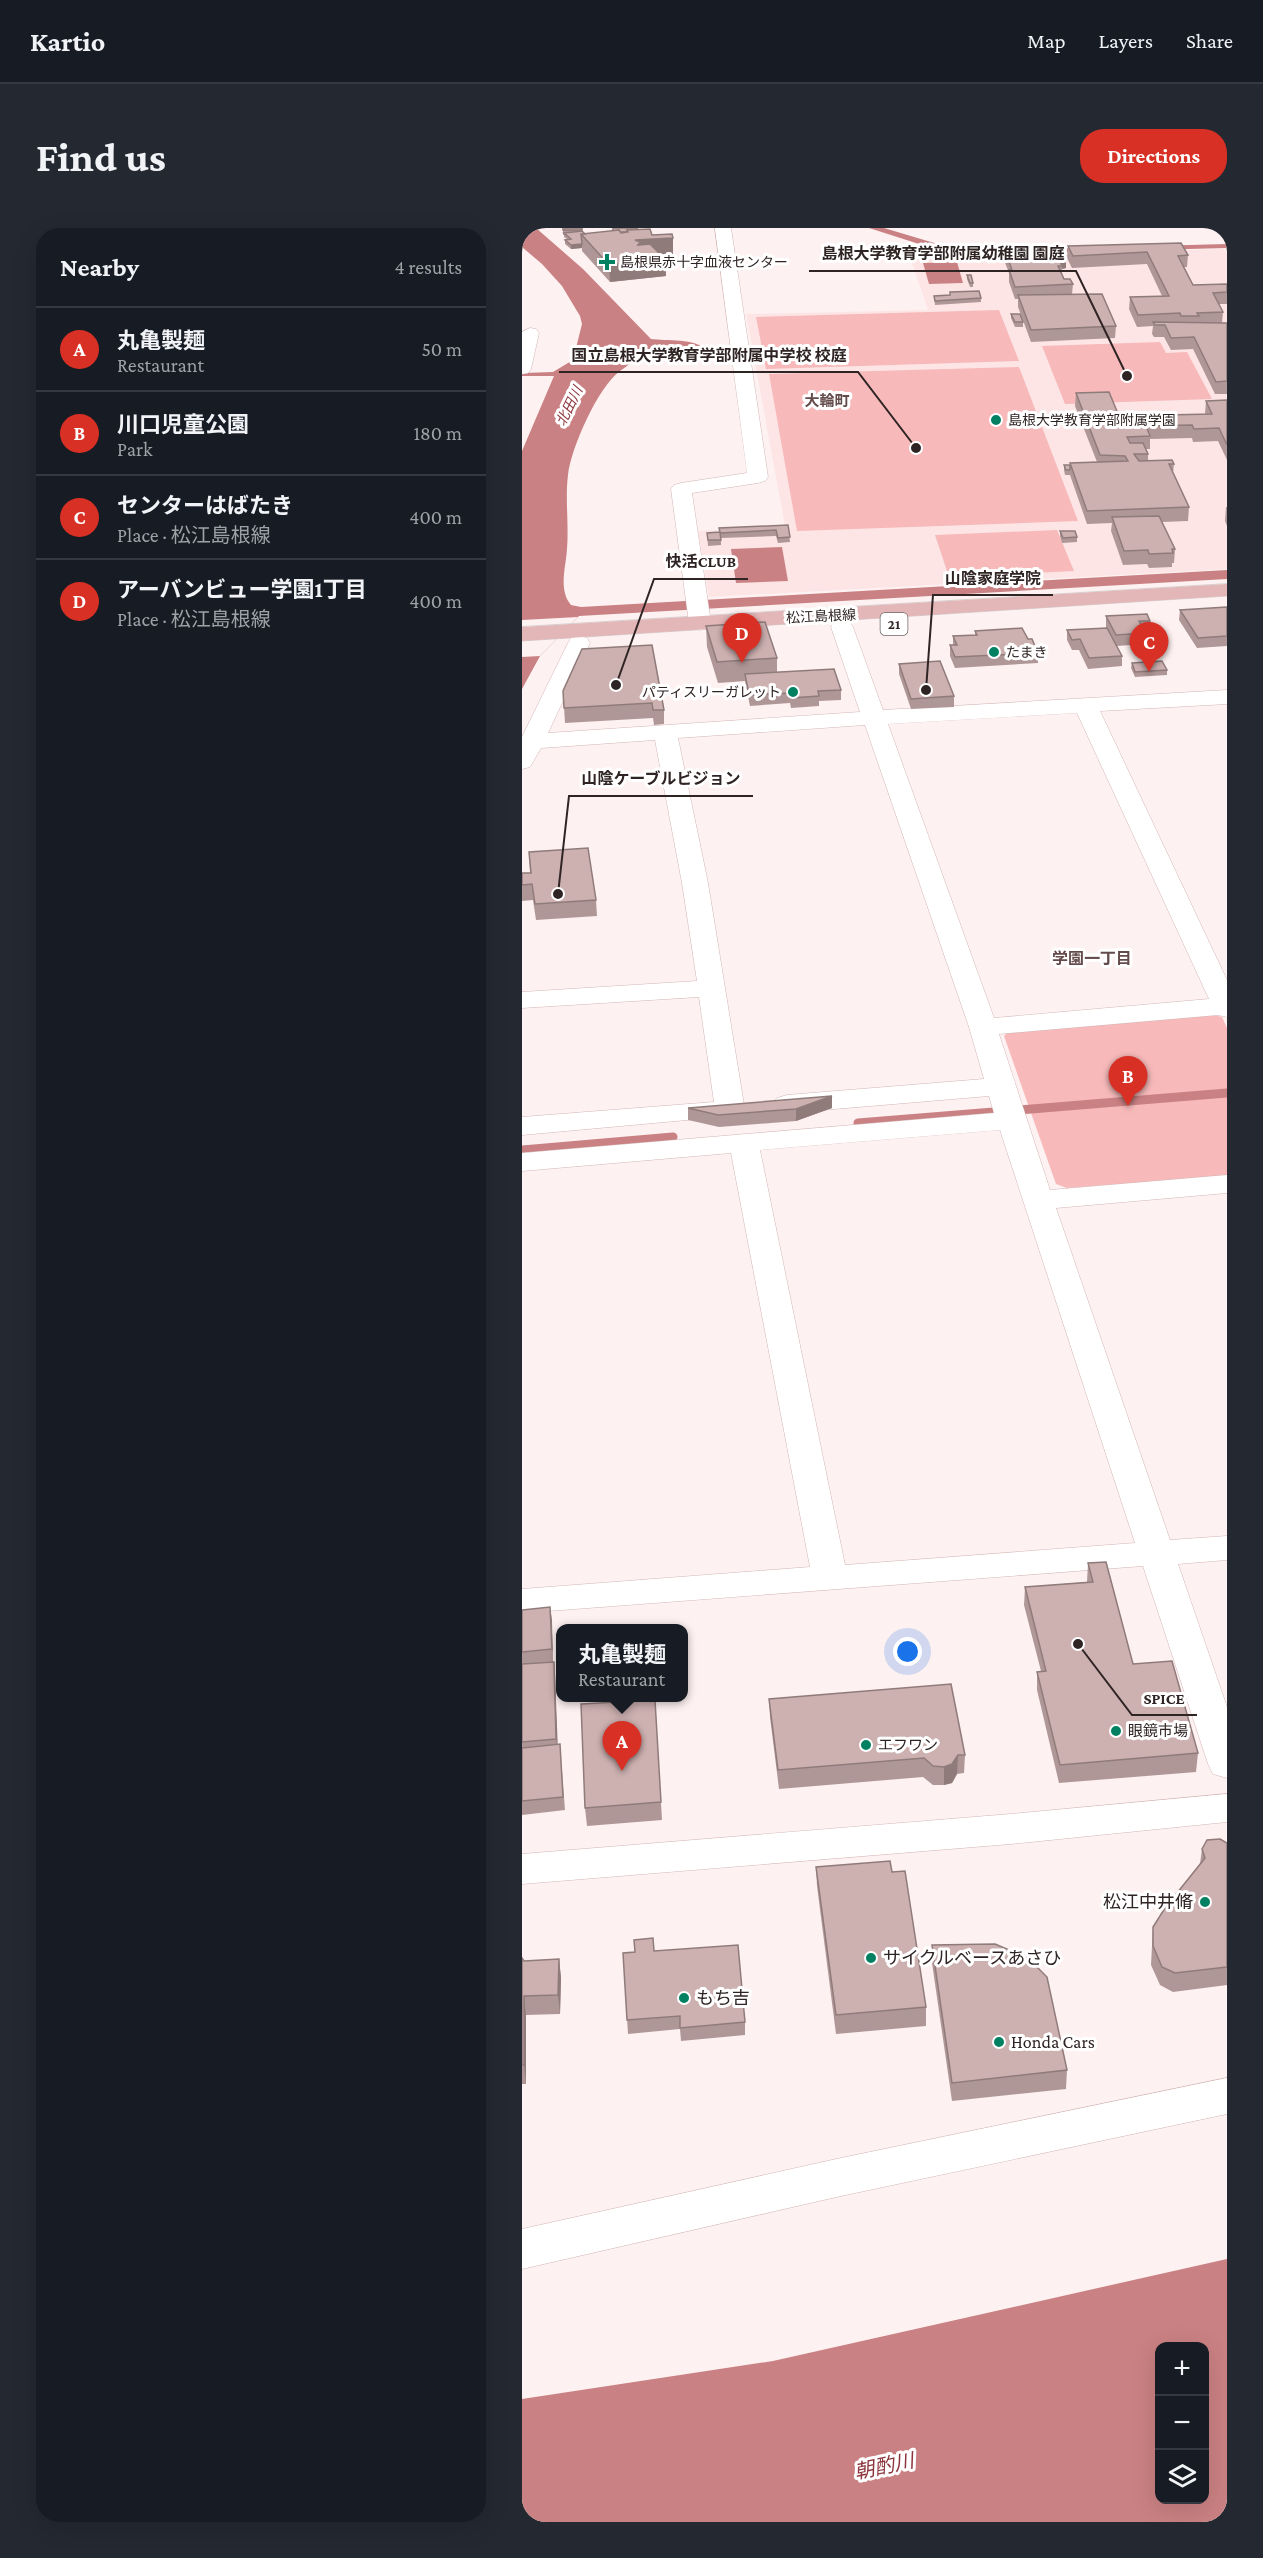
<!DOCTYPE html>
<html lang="en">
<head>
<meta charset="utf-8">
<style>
	:root { --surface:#171b24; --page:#242831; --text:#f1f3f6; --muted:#9ea1a6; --line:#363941; --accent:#d93025 }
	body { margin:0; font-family:"Crimson Pro","Noto Sans JP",serif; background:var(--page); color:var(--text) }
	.controls { position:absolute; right:18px; bottom:18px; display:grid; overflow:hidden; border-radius:12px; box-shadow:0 6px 24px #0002 }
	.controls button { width:54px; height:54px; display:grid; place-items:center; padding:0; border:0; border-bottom:2px solid var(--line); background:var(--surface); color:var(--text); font:30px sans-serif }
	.you { position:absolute; left:386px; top:1424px; width:21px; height:21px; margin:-15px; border:4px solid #fff; border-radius:50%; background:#1a73e8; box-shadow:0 0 0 9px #1a73e833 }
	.badge { display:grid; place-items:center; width:39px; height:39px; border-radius:50%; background:var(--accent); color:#fff; font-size:20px; font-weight:700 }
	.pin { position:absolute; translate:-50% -50px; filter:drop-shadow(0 2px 3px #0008) }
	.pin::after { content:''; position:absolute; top:32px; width:21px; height:18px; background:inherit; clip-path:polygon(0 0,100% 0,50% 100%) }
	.popup { position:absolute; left:34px; top:1396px; width:132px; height:78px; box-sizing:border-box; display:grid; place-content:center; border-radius:12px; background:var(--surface); filter:drop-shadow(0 2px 4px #0005); font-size:20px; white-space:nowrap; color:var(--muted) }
	.popup b { font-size:22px; color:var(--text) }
	.popup::after { content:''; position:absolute; left:50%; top:100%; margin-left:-12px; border:12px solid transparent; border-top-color:var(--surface) }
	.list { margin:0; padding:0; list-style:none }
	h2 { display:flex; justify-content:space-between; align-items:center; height:78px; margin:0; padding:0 24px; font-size:26px }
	h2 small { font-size:20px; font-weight:400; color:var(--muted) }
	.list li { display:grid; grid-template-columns:39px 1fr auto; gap:18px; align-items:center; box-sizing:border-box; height:84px; padding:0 24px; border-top:2px solid var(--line) }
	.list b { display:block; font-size:22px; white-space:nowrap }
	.list p { margin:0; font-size:20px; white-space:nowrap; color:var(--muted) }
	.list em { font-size:20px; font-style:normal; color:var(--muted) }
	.icon { flex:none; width:33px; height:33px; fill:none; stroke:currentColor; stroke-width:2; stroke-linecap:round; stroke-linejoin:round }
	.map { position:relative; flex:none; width:705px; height:2294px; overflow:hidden; border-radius:24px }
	header { display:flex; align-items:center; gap:36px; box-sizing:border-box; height:84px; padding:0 30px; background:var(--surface); border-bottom:2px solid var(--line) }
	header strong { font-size:28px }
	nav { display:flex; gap:33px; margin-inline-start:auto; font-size:21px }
	.intro { display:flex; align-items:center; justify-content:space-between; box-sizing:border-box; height:144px; padding:0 36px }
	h1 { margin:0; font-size:42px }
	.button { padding:15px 27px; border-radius:24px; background:var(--accent); color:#fff; font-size:21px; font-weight:700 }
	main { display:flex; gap:36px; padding:0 36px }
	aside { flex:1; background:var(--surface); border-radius:24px; box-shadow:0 6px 24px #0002 }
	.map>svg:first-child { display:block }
</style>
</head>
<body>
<header>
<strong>Kartio</strong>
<nav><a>Map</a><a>Layers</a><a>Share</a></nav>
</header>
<div class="intro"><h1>Find us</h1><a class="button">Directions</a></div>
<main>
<aside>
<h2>Nearby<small>4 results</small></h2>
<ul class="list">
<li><span class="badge">A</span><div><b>丸亀製麺</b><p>Restaurant</p></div><em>50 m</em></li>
<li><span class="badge">B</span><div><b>川口児童公園</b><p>Park</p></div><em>180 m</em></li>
<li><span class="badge">C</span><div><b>センターはばたき</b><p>Place · 松江島根線</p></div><em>400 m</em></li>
<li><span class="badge">D</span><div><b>アーバンビュー学園1丁目</b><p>Place · 松江島根線</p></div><em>400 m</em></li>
</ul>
</aside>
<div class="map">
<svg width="705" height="2294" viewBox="0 0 705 2294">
	<rect width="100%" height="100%" fill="#fef1f1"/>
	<path fill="#fde5e5" d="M702,21L705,25V341L187,369L176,303L263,298L224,86L406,82L388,29Z"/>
	<g fill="#f7b9ba">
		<path d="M477,82L497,133L244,141L234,89Z"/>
		<path d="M638,114L644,125L665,124L690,171L543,176L520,118Z"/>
		<path d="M497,139L556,293L275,303L247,146Z"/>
		<path d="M535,302L552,343L427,349L413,307Z"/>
		<path d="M688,786L700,789L705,800V948L545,960L534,956L482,808L486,804Z"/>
	</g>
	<g fill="#ca8183" fill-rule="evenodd">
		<path d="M0,0H14L61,41L129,111C144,113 174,110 184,122C168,131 144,122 126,127C115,129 107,137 98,143C76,159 49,220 46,247C43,270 47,297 45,321C44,339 36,362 49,377L59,379L705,342V351L57,388L18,428L0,461V223L32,148H0V145L31,144L51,132L60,96L58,88L40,58L20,36L0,19Z"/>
		<path d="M347,0H362L439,23L705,16V20L437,27L419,23Z"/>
		<path d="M435,34L441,55L407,56L401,35Z"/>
		<path d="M260,319L266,353L214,355L209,321Z"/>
		<path d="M705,2031V2294H0V2171L251,2133ZM638,2118H682V2272H638Z"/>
	</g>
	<path fill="#fef1f1" d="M56,389L18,428L0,429V392Z"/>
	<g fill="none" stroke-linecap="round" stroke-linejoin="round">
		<g stroke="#ca8183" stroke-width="9">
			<path d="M336,895L705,865"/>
			<path d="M0,922L151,909"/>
		</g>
		<defs>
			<g id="street">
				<path d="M193,0H209L246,249L243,253L236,255L170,265L189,395L186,400L178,402L170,400L167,395L149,261L152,257L159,255L225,245Z"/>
				<path d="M8,100L14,101L17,105L9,141L6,145L0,146V104Z"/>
				<path d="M320,392L328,394L331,399L361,482L705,462V476L578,483L705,752V789L696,787L477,806L528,962L705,947V965L534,980L648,1312L705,1308V1332L656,1336L705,1479V1550L691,1546L686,1536L621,1338L0,1385V1361L288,1339L209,925L0,943V925L472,885L467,868L265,885L255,882L250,876L255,870L265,867L462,851L447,799L343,497L156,510L186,655L222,877L225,881L220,887L0,907V889L192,874L177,769L0,780V764L175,753L160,655L133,512L19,520L8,539L0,541V509L46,415L49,410L57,408L65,410L68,415L26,505L338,484L309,399L312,394ZM555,485L687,771L472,790L366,496ZM478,902L613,1315L323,1337L238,922Z"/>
				<path d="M705,1850V1886L319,1968L0,2041V2001L319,1930Z"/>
			</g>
			<g id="secondary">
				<path d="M695,0H705V8L699,6Z"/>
				<path d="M705,1566V1594L489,1616L0,1656V1626L489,1586Z"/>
			</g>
			<path id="primary" d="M705,356V368L0,413V399Z"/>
		</defs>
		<use href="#street" stroke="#d3b6b6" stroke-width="1"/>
		<use href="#secondary" stroke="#d3b6b6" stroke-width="1"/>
		<use href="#primary" stroke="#d5d3d3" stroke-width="1"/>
		<use href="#street" fill="#fff" fill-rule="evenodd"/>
		<use href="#secondary" fill="#fff" fill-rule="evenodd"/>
		<use href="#primary" fill="#e3b6b7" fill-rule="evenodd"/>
	</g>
	<g fill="#b09797">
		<path d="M41,0H60V3L63,6L116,2L130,7L151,27L140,28L143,31L144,48L88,54L60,23V20L49,21L43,16V12L45,11L42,9V7H41Z"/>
		<path d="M546,18L666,27L665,39H662L671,57L705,56V76H697L701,84L700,95H705V166H693L671,121L649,122L642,109H632L630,106L631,98L615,99L607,81L608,69L640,68L625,36L550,40L545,30Z"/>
		<path d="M482,20L535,22V26L544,40L540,41V46L542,51L551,56L550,66L594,98L593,110L509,114L496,79V71H493L487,54V45L482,32Z"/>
		<path d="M445,47L451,55V59H448L445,51Z"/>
		<path d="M428,64L459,70V74L413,77L412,68L428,67Z"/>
		<path d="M489,86L501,94V99H493L489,90Z"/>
		<path d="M554,165L597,188L683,186L684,173L705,172V232L696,213L671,214L670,210L628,211V221H624L626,226V233L652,236L651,245L667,279L666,293L640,294L653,321L652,335H650V339L627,340L625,336L601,337L589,303L590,295L565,296L548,247H543L542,242V237H548V235L575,234L553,178Z"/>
		<path d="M704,279H705V298L703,293Z"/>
		<path d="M266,297L268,314L256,315L254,308L199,310V317L186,318L185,305H197V300Z"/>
		<path d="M538,303L555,309V314L540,315L538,308Z"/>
		<path d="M705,379V418L675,420L657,392L658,382Z"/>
		<path d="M584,388L628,393L627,403H622L623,405V416L595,418L600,428V438L566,441L557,422H550L545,412V402L585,400L584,399Z"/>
		<path d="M184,398L255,430V445L319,462V472L297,473V478L269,480L268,475L228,478L223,453L196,455L185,419Z"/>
		<path d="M453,403L506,411L516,425V435L433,440L428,428V417H431V408L453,407Z"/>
		<path d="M60,421L142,482V496L132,497L131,490L43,495L41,463Z"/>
		<path d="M610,435L645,442V447L613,449L609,440Z"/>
		<path d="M377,436L432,468V479L389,481L377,446Z"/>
		<path d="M7,624L74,672L75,688L14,692L11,672L0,673V645H8Z"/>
		<path d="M166,880H310L274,893L197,899L166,892Z"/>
		<path d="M566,1335L611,1436L676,1525L674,1544L537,1555L515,1462V1444L519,1443L502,1377L503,1359L565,1354Z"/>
		<path d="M28,1379L31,1434L33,1447L35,1517L38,1516L43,1582L0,1587V1382Z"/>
		<path d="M247,1471L443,1527L442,1545L435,1546L430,1555L422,1557H411L401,1549L257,1561L248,1489Z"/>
		<path d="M133,1472L140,1592L65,1598L63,1580Z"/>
		<path d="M705,1615V1757L651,1764L638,1757L629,1737L631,1699L678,1636L680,1621Z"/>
		<path d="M294,1639L404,1779V1798L314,1806L295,1658Z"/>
		<path d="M410,1717L545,1842L544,1861L430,1873L410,1735Z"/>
		<path d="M132,1723L223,1794V1807L159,1813L158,1801L106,1806L101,1725Z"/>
		<path d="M0,1730L2,1733L37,1731L39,1750L38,1786L4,1787V1856H0Z"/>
	</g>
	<g fill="#907b7b">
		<path d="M151,10V27L118,29L143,31L144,48L88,54L87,37L113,12Z"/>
		<path d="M60,16V20L49,21V17Z"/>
		<path d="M536,29H544V40L540,41V38Z"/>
		<path d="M310,868V880L274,893V881Z"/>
		<path d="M28,1379L30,1392L31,1435L30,1421Z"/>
		<path d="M32,1434L33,1447L36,1524L34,1511Z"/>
		<path d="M436,1527L435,1546L430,1555L422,1557V1539Z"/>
		<path d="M37,1731L39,1750L38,1786L36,1767Z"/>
		<path d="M2,1768L4,1787V1856L2,1837Z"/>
	</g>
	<g fill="#cdb0b0" stroke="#907b7b" stroke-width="1.5">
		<rect x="41" y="0" width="19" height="2"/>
		<path d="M91,0H115L116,2H105V4H98L97,2L91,3Z"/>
		<path d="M128,1L130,7L150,6L151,10L113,12L118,14L116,17L128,16L143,31L87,37L59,6L97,2L99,5L106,4L105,2Z"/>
		<path d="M60,3L63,6H59L60,16L49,17L43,12L49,11L42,5Z"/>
		<path d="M659,15L666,27L656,28L671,57L705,56V64L691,65L701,84L675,85L677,88H659L658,85L616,87L608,69L647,68L625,24L551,28L546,18Z"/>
		<path d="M533,19L535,22H531L533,26H544V29H536L540,38H536L542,51H548L551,56L493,59L487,42H490L482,20Z"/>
		<path d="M445,47H449L451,55H448Z"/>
		<path d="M457,63L459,70L413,73L412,68L428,67V64Z"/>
		<path d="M580,66L594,98L509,102L496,67Z"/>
		<path d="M489,86H498L501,94H493Z"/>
		<path d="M631,94L705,95V153L694,154L672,109L649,110L643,97H633Z"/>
		<path d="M587,164L597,188L690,186L684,173L705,172V217L697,200L672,201L670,197L624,198L628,208L605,209L608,215H621L626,226H612L617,233L650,232L652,236H647L667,279L565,283L548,235L606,233L603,228L578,227L554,165Z"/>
		<path d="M542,237H548V242H544Z"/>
		<path d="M637,288L653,321H650L651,325L627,326L626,322L602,323L590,289Z"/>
		<path d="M266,297L268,309L256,310L254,302L198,305L199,312H186L185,305L198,304L197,300Z"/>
		<path d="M538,303H553L555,309L541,310Z"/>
		<path d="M705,379V408L676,410L658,382Z"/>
		<path d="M625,386L628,393H617L623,405L594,407L584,388Z"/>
		<path d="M243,394L255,430L195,434L184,398Z"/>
		<path d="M500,400L506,411H510L516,425L433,429L428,417H435L431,408L455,407L453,403Z"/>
		<path d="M585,400L600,428L567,430L558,411L550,412L545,402Z"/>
		<path d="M130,417L142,482H131L130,475L42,480L41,463L60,421Z"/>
		<path d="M418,433L432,468L389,471L377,436Z"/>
		<path d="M640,433L645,442L613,444L610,435Z"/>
		<path d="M312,441L319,462L296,463L297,468L269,470L268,465L227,467L223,446Z"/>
		<path d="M66,620L74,672L13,676L10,656L0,657V645H9L7,624Z"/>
		<path d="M310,868L274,881L196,887L166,880Z"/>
		<path d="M584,1334L611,1436L650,1433L676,1525L538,1537L515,1444L524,1443L503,1359L571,1354L566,1335Z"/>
		<path d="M28,1379L30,1421L0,1424V1382Z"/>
		<path d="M32,1434L34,1511L0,1514V1436Z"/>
		<path d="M429,1456L443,1527H436L430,1536L422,1539L411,1538L402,1530L256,1542L247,1471Z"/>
		<path d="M133,1472L139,1574L63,1580L59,1476Z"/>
		<path d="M38,1516L41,1569L0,1573V1520Z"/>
		<path d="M698,1611L705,1615V1739L653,1745L640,1739L631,1718V1699L643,1680L683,1630L680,1621L685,1612Z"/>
		<path d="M368,1633L370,1644L383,1643L404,1779L314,1787L294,1639Z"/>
		<path d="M131,1710L132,1723L216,1717L223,1794L158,1800V1788L105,1792L101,1725L113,1724L112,1712Z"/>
		<path d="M473,1716L506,1730L525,1749L545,1842L430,1855L410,1717Z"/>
		<path d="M0,1730L2,1733L37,1731L36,1767L2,1768V1837H0Z"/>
	</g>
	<g fill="#018161" stroke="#fff" stroke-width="2">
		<path d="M82 25h6v6h6v6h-6v6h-6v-6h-6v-6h6z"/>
		<circle cx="474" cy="192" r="6"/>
		<circle cx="472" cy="424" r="6"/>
		<circle cx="271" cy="464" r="6"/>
		<circle cx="594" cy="1503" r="6"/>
		<circle cx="344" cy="1517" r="6"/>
		<circle cx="683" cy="1674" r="6"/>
		<circle cx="349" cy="1730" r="6"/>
		<circle cx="162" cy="1770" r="6"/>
		<circle cx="477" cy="1814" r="6"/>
	</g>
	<g text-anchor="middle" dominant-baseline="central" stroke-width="6" stroke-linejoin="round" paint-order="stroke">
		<g font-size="14" fill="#2f2424" stroke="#fff" text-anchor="start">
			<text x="98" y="34">島根県赤十字血液センター</text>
			<text x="486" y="192">島根大学教育学部附属学園</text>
			<text x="484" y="424">たまき</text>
			<text x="259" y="464" text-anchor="end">パティスリーガレット</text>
		</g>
		<g font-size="14" font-style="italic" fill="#8c333b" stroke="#fff">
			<text transform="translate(47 178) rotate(-64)">北田川</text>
		</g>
		<g font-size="14" fill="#2f2424" stroke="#fff">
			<text transform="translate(299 388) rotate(-3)">松江島根線</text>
		</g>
		<rect fill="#fff" stroke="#6d6666" stroke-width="1.5" x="358.5" y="385" width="27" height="22" rx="4.5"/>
		<g font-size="14" font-weight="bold" fill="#2f2424">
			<text x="372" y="396">21</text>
		</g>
		<g font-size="15" font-weight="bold" fill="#644b4b" stroke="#fff">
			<text x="305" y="173">大輪町</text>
		</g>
		<g font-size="15" fill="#2f2424" stroke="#fff" text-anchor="start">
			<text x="606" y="1503">眼鏡市場</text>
			<text x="356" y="1517">エフワン</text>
		</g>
		<g font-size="16" font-weight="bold" fill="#644b4b" stroke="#fff">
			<text x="570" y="730">学園一丁目</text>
		</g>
		<g font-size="18" fill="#2f2424" stroke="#fff" text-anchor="start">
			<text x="671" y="1674" text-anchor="end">松江中井脩</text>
			<text x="361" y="1730">サイクルベースあさひ</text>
			<text x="174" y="1770">もち吉</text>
			<text x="489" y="1814">Honda Cars</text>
		</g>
		<g font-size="20" font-style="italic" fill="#8c333b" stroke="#fff">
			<text transform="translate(362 2238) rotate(-12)">朝酌川</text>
		</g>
	</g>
	<path fill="none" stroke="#2f2424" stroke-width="2" d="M605 148L554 43H287M394 220L336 144H37M94 457L132 351H226M404 462L411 367H531M36 666L47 568H231M556 1416L610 1487H675"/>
	<g fill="#2f2424" stroke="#fff" stroke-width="2">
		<circle cx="605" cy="148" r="6"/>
		<circle cx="394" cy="220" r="6"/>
		<circle cx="94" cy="457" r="6"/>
		<circle cx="404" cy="462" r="6"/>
		<circle cx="36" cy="666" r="6"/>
		<circle cx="556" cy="1416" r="6"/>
	</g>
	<g font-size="16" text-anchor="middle" font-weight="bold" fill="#2f2424" stroke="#fff" stroke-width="6" stroke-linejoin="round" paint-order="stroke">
		<text x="421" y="31">島根大学教育学部附属幼稚園 園庭</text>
		<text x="187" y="133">国立島根大学教育学部附属中学校 校庭</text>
		<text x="179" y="339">快活CLUB</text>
		<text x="471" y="356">山陰家庭学院</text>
		<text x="139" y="556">山陰ケーブルビジョン</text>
		<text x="642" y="1476">SPICE</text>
	</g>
</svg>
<div class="controls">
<button>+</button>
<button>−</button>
<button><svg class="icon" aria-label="layers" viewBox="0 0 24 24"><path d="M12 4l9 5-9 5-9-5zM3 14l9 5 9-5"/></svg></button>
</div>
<div class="you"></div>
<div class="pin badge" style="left:100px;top:1543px">A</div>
<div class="popup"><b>丸亀製麺</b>Restaurant</div>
<div class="pin badge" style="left:606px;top:878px">B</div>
<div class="pin badge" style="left:627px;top:444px">C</div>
<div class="pin badge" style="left:220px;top:435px">D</div>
</div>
</main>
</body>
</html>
